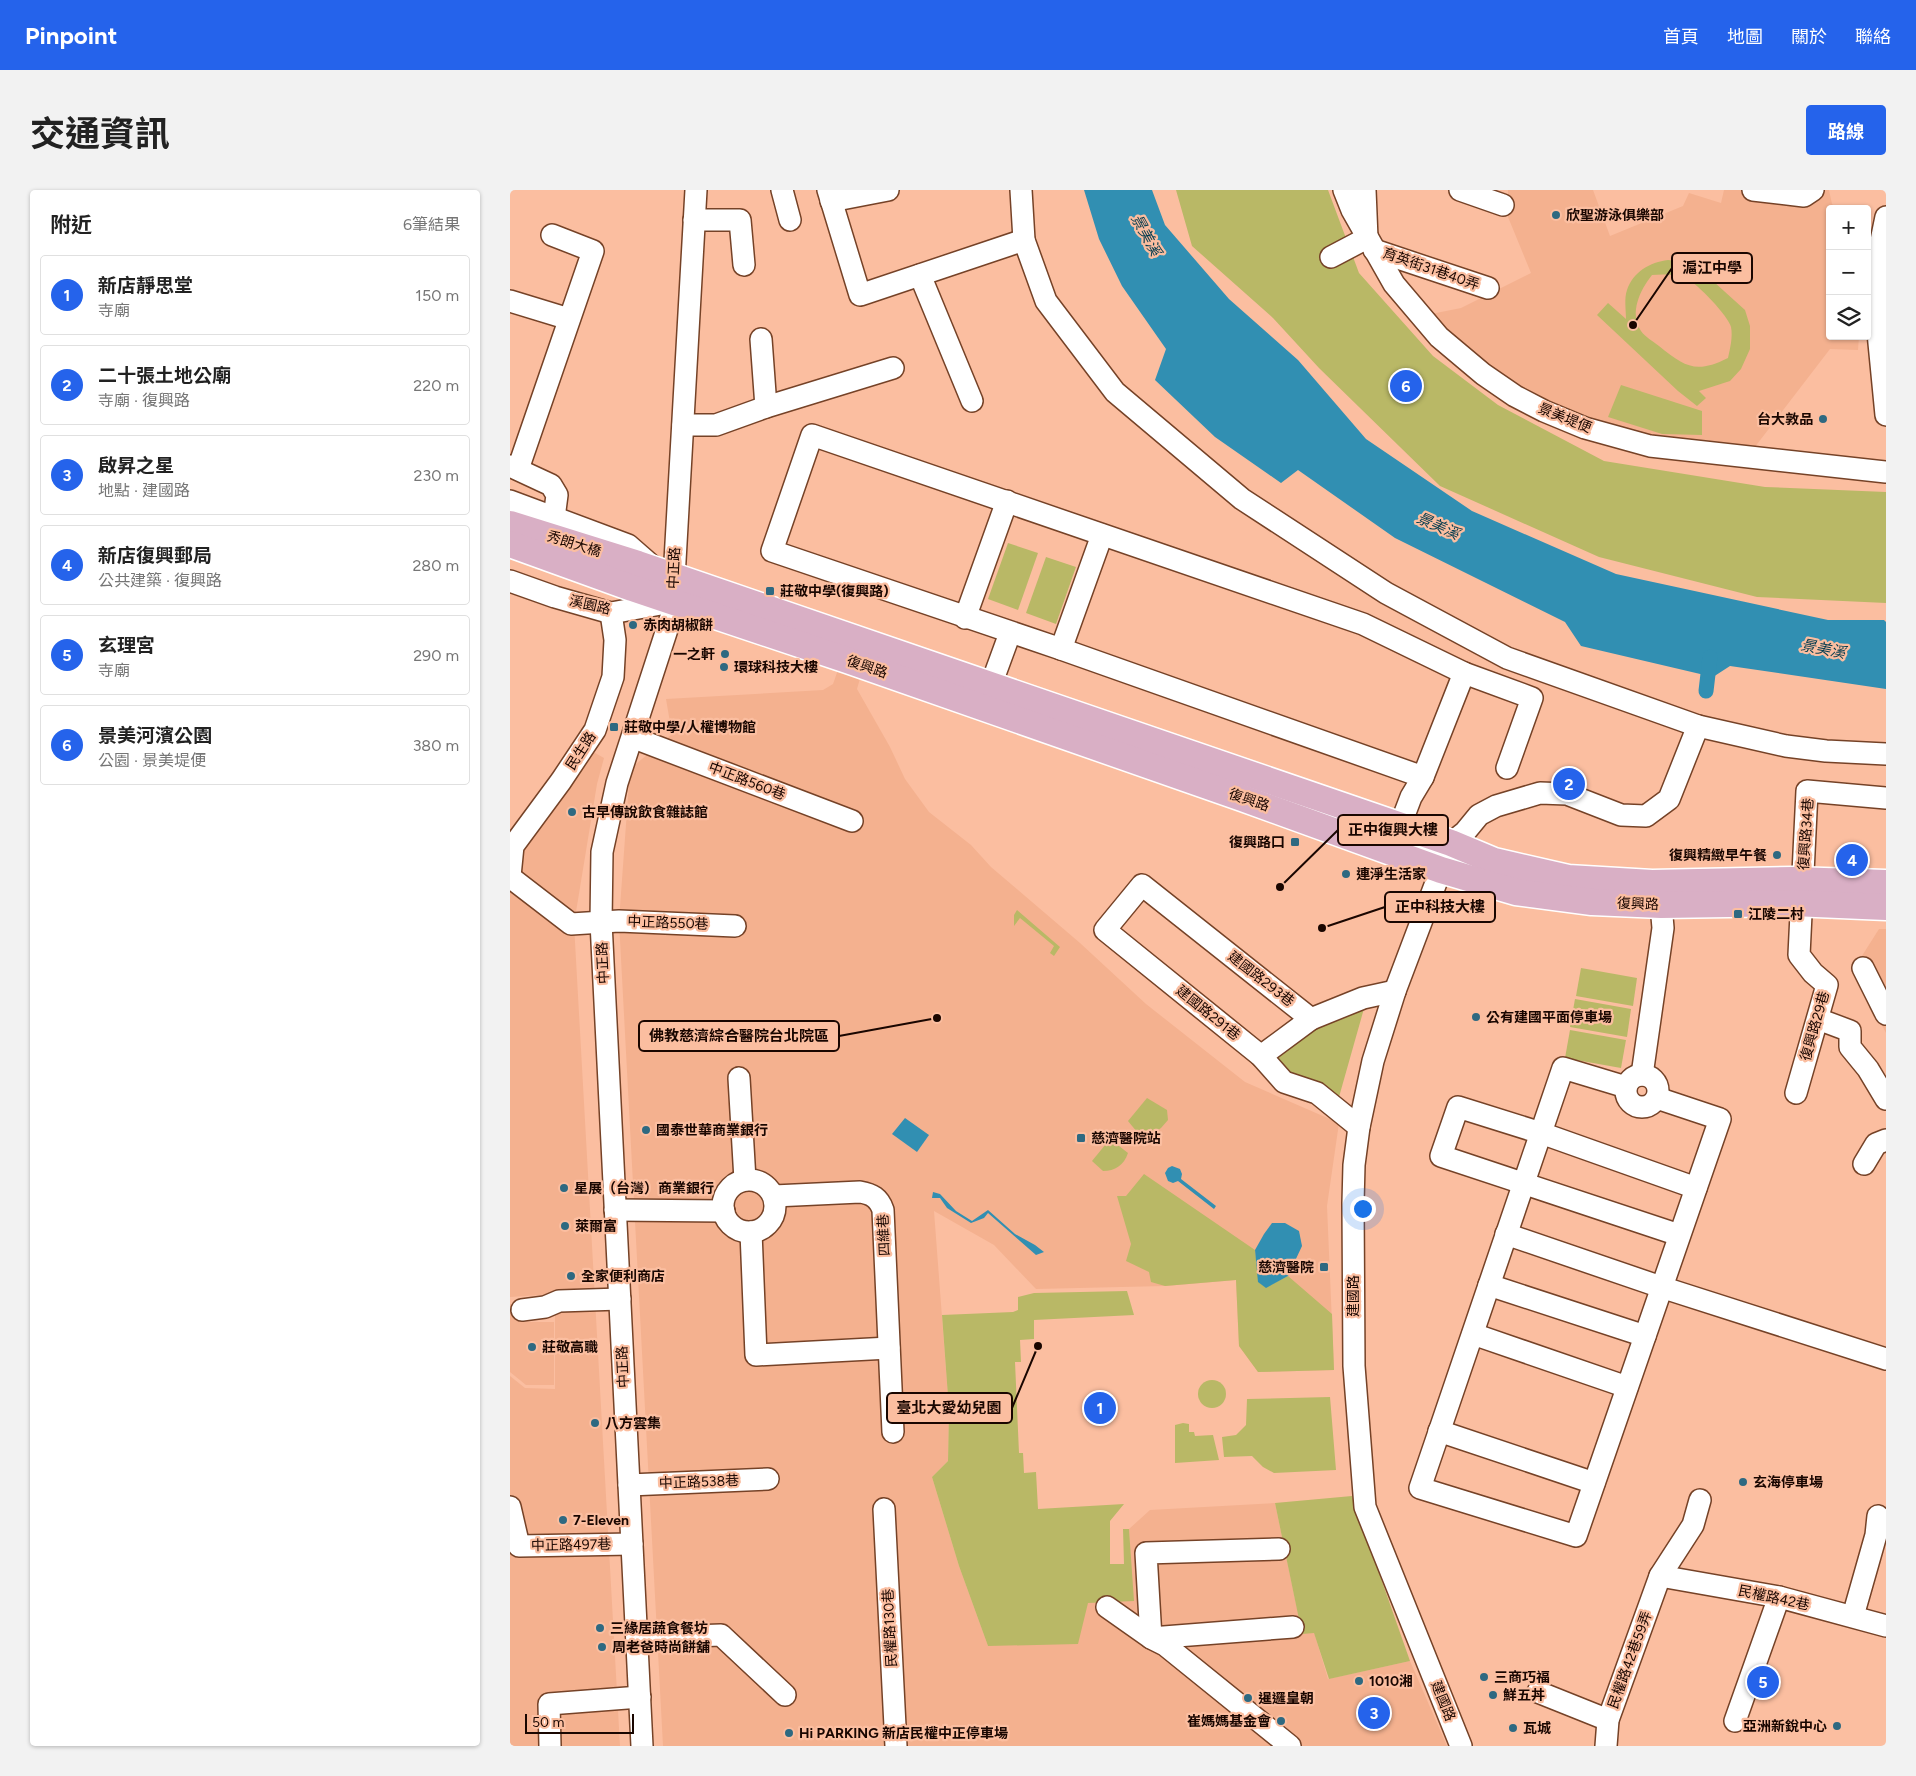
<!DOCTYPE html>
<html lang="zh-TW">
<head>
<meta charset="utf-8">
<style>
	:root { --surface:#fff; --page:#f2f2f2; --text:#222; --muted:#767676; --line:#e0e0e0; --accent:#2563eb }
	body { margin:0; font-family:Figtree,"Noto Sans TC",sans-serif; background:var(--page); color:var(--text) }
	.controls { position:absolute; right:15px; top:15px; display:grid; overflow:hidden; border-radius:5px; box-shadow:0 1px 4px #0004 }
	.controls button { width:45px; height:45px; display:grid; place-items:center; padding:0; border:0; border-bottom:1px solid var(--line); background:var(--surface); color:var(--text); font:25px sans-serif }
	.scale { position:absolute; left:15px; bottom:12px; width:109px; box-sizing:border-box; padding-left:5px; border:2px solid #190600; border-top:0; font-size:14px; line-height:18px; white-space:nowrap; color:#190600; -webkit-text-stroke:4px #fbbea0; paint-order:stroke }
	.you { position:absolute; left:852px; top:1018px; width:18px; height:18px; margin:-12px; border:4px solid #fff; border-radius:50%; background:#1a73e8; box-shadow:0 0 0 8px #1a73e833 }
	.badge { display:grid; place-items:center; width:32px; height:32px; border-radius:50%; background:var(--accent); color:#fff; font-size:16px; font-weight:700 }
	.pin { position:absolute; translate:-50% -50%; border:2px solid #fff; box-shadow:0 1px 5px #0006 }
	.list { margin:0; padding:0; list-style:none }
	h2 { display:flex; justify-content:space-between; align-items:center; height:65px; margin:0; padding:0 20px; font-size:21px }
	h2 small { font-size:16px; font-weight:400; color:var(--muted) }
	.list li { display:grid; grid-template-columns:32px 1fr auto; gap:15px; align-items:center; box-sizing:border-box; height:80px; margin:0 10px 10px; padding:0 10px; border:1px solid var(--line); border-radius:5px }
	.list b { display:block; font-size:19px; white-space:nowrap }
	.list p { margin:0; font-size:16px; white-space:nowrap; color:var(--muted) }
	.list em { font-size:16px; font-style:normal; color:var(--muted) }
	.icon { flex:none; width:28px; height:28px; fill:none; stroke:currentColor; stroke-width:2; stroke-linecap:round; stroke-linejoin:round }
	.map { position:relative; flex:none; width:1376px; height:1556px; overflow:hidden; border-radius:5px }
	header { display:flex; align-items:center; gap:30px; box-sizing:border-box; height:70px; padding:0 25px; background:var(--accent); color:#fff }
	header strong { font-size:24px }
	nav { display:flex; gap:28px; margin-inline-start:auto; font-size:18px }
	.intro { display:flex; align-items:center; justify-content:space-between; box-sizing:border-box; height:120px; padding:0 30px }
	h1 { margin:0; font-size:35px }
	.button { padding:12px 22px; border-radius:5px; background:var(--accent); color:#fff; font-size:18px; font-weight:700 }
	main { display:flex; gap:30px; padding:0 30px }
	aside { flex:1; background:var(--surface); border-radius:5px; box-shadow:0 1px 4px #0004 }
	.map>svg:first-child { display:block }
</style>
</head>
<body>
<header>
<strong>Pinpoint</strong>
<nav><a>首頁</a><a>地圖</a><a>關於</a><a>聯絡</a></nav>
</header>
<div class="intro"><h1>交通資訊</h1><a class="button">路線</a></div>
<main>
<aside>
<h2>附近<small>6筆結果</small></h2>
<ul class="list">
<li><span class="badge">1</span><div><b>新店靜思堂</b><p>寺廟</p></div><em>150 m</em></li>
<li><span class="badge">2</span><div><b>二十張土地公廟</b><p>寺廟 · 復興路</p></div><em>220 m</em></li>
<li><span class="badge">3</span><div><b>啟昇之星</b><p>地點 · 建國路</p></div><em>230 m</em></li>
<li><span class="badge">4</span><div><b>新店復興郵局</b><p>公共建築 · 復興路</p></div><em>280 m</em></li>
<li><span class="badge">5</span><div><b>玄理宮</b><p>寺廟</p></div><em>290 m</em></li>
<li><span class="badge">6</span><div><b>景美河濱公園</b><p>公園 · 景美堤便</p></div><em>380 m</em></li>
</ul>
</aside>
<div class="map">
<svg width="1376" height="1556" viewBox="0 0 1376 1556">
	<rect width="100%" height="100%" fill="#fbbea0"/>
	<g fill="#f4b18f">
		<path d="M998,0H1083L1100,46L1173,16L1179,3L1211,13L1214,0H1319L1322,14L1327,19H1320V146H1349L1348,160L1320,159L1238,266L1153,254L1063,227L998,192L916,125L951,118L1021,83L998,27Z"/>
		<path d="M329,477L351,485L347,499L380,557L395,589L419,622L461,655L481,677L570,753L636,814L735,892L829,933L817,1016L824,1180L748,1182L729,1156L726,1090L655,1096L526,1099L484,1055L424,1021L439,1220L438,1271L422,1287L449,1376L478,1456L578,1413L622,1399L619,1339L640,1320L765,1313L792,1443L804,1442L818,1489L900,1471L937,1556H153L109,731L120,579L162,544L156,509L313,500L323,494Z"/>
		<path d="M78,559L94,568L87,594L64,734L110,1556H0V1186L15,1198L45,1199V1104L0,1107V697L15,649Z"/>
		<path d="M1369,739H1376V843L1343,780Z"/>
		<path d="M0,1114H11L12,1132H44V1195H16L0,1182Z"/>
	</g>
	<g fill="#b9b866" fill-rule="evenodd">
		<path d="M666,0H818L849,83L923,166L988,215L1094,271L1255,297L1376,302V413L1247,407L1089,367L930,296L809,178L763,128L682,56Z"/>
		<path d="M1158,70L1183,73L1235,120L1240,136V159L1231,179L1220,191L1189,201L1196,208L1187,216L1168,201L1087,125L1098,113L1116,129C1116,120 1114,108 1117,100C1123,82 1140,72 1158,70ZM1142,85C1153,84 1167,84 1177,89C1187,93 1219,127 1221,137C1223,147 1220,159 1218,168C1186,184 1175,177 1149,156C1144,152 1135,147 1131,141C1119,123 1130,100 1142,85Z"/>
		<path d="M1111,195L1192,221V245L1152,244L1098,227Z"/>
		<path d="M498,353L528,363L508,420L478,409Z"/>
		<path d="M536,367L566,377L546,434L516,423Z"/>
		<path d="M507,720L550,757L544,766L540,763L544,756L510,728L504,736V725Z"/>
		<path d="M1071,778L1127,788L1123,816L1066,806Z"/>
		<path d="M1065,809L1121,819L1117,847L1060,837Z"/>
		<path d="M855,815L829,907L783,886L766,868C792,843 824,830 855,815Z"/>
		<path d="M1060,840L1116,850L1111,878L1055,868Z"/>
		<path d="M637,908L657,920L658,930L651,938L638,947L627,942L618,931Z"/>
		<path d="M600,949L618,963C614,975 605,981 593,981L582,971Z"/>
		<path d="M634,984L745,1060L749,1092L756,1097L778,1086L822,1124L824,1180L748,1182L729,1156L726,1090L655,1096L641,1092L639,1082L616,1071L621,1054L607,1006H616Z"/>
		<path d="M617,1101L624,1125L524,1130V1149L510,1150L511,1172H505L509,1263H513L514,1283L526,1282L528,1319L614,1314L600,1331V1374H614L613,1339H619L624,1411L578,1413L568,1454L478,1456L449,1376L422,1287L438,1271L439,1220L432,1125L503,1122L508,1120V1107L524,1103Z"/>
		<circle cx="702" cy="1204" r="14"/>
		<path d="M820,1207L826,1280L764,1283L753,1277L742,1266L714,1267L712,1247L726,1245L736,1235L737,1209Z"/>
		<path d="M673,1233L679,1234V1242H684L685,1246L703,1245L709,1270L665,1273V1235Z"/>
		<path d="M842,1306L900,1471L819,1489L804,1443L792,1444L765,1313Z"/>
	</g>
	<g fill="#318fb2">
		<path d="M574,0H642L655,35L719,109L788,170L856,249L962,321L1106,384L1318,430H1374L1376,432V499L1220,476L1203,487L1071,456L1055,432L885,348L788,280L771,293L705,247L645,190L656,159L612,96L589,49Z"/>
		<path d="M395,928L419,945L407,962L382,944Z"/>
		<path d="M662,976L670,979L672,984L671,989L706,1016L704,1019L668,991L663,993L658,991L655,983L658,978Z"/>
		<path d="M423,1002L430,1004L446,1021L462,1031L478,1020L505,1044L525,1055L534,1062L526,1065L478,1023L474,1028L461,1033L437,1018L430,1008H422Z"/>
		<path d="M762,1033H775L789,1041L792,1056L778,1086L756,1098L748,1092L745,1060L754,1044Z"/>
	</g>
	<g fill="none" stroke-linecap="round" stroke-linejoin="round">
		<path stroke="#318fb2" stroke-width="15" d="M1196,501L1200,467"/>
		<defs>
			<g id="minor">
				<path d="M272,0L280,30"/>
				<path d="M318,0L350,105L514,50"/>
				<path d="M511,0L514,50L536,111L605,202L732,309L876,403L997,468L1188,536L1276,556L1316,561L1376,564"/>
				<path d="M834,0L842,20L884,94L929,147L973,184L1005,206L1034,221L1075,238L1140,256L1376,282"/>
				<path d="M950,0L993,15"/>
				<path d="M1243,0L1294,6L1303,0"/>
				<path d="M321,11L378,0"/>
				<path d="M1376,27L1367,70L1366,122L1376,225"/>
				<path d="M184,30H230L234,75"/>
				<path d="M864,60L978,98"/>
				<path d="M821,67L857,48L855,0"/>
				<path d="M410,85L462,211"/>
				<path d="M0,111L59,129"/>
				<path d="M251,149L256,217"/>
				<path d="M173,235H206L256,217L383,178"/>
				<path d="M0,276L41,295L47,305L44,328"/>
				<path d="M8,279L83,61L42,45"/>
				<path d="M0,311L118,355L142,376"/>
				<path d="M0,391L45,407L101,423L162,412"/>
				<path d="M455,428L497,311"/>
				<path d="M551,459L592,345"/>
				<path d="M481,495L500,443"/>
				<path d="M132,551L342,631"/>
				<path d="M913,587L551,459L262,361L302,245L853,434L954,483L1022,508L997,578"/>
				<path d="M890,636L901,607L913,587L954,483"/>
				<path d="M0,686L3,656L51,591L85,540L103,487L105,450L101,423"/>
				<path d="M0,687L61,734L109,731L225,736"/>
				<path d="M1353,778L1376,824"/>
				<path d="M1308,829L1340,841V857L1358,879L1376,909"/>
				<path d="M751,866L801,829"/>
				<circle cx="1132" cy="901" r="16"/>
				<path d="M1132,885L1153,738L1151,715"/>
				<path d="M229,888L235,990"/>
				<path d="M1116,897L1053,878L910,1298L1066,1346L1210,929L1147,908"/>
				<path d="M1286,903L1317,795L1303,783L1289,765L1297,601L1376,608"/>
				<path d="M849,937L807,903L774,892L751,866L595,740L632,695L801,829L853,808L885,801"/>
				<path d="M1354,974L1366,954L1376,950"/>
				<circle cx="239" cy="1016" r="26"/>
				<path d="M264,1006L350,1002C362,1004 369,1008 373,1020L383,1242"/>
				<path d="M105,1020L214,1021"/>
				<path d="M241,1042L246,1165L379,1158"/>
				<path d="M996,1044L1151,1097L1376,1169"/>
				<path d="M1169,1045L931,966L948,917L1031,943L1186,998"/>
				<path d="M979,1095L1135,1146"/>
				<path d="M12,1120L35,1117L49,1111L110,1109"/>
				<path d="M963,1144L1117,1197"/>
				<path d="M929,1241L1084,1293"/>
				<path d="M119,1295L258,1289"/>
				<path d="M0,1317L9,1356L122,1354"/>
				<path d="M374,1319L386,1556"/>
				<path d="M769,1359L636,1363L641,1448L783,1437"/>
				<path d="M1150,1386L1269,1407L1376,1436"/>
				<path d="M597,1417L641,1448L655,1455L780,1556"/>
				<path d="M1343,1426L1366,1345L1368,1326"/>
				<path d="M127,1448L211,1445L275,1505"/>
				<path d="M1028,1502L1098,1530"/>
				<path d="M1225,1531L1269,1407"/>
				<path d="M40,1556L39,1514L130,1507"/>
				<path d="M132,1556L91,732L92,662L107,593L162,424L186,0"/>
				<path d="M951,1556L855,1317L844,1176L843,1013L844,975L849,937L863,871L885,801L941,653L955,642L969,625L986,616L1030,603L1057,604L1111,625L1136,626L1159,609L1188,536"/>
				<path d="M1096,1556L1098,1530L1150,1386L1183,1335L1190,1310"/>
			</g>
			<g id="major">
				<path d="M0,334L128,374L941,653L984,671L1058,688L1142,693L1283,690L1376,693"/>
				<path d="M0,354L122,398L337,470L732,608L931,680L1006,702L1082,712L1151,715L1283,713L1376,717"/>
			</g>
		</defs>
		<use href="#minor" stroke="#754227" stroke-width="24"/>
		<use href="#major" stroke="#fff" stroke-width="29"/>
		<use href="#minor" stroke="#fff" stroke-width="21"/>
		<use href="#major" stroke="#d9afc5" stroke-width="26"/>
	</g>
	<g fill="#2e6981" stroke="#fbbea0" stroke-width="2">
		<circle cx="1046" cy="25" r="5"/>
		<circle cx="1313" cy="229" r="5"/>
		<rect x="255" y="396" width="10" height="10" rx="2.5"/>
		<circle cx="123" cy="435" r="5"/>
		<circle cx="215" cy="464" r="5"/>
		<circle cx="214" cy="477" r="5"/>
		<rect x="99" y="532" width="10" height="10" rx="2.5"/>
		<circle cx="62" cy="622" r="5"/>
		<rect x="780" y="647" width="10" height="10" rx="2.5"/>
		<circle cx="1267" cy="665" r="5"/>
		<circle cx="836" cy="684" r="5"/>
		<rect x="1223" y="719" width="10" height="10" rx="2.5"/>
		<circle cx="966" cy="827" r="5"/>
		<circle cx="136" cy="940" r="5"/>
		<rect x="566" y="943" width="10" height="10" rx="2.5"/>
		<circle cx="54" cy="998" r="5"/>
		<circle cx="55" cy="1036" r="5"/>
		<rect x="809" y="1072" width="10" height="10" rx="2.5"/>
		<circle cx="61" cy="1086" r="5"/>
		<circle cx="22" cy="1157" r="5"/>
		<circle cx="85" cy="1233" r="5"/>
		<circle cx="1233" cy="1292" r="5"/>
		<circle cx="53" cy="1330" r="5"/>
		<circle cx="90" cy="1438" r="5"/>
		<circle cx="92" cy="1457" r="5"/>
		<circle cx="974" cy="1487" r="5"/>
		<circle cx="849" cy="1491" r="5"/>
		<circle cx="983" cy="1505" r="5"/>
		<circle cx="738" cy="1508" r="5"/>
		<circle cx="771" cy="1531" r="5"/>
		<circle cx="1327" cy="1536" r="5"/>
		<circle cx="1003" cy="1538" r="5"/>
		<circle cx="279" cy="1543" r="5"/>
	</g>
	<g text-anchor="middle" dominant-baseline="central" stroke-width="4.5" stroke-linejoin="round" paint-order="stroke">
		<g font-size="14" font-weight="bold" fill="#190600" stroke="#fbbea0" text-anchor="start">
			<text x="1056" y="25">欣聖游泳俱樂部</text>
			<text x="1303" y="229" text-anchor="end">台大敦品</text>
			<text x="270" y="401">莊敬中學(復興路)</text>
			<text x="133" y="435">赤肉胡椒餅</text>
			<text x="205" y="464" text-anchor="end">一之軒</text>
			<text x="224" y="477">環球科技大樓</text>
			<text x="114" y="537">莊敬中學/人權博物館</text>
			<text x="72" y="622">古早傳說飲食雜誌館</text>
			<text x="775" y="652" text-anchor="end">復興路口</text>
			<text x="1257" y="665" text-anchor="end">復興精緻早午餐</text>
			<text x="846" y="684">連淨生活家</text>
			<text x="1238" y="724">江陵二村</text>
			<text x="976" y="827">公有建國平面停車場</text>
			<text x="146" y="940">國泰世華商業銀行</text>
			<text x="581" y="948">慈濟醫院站</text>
			<text x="64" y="998">星展（台灣）商業銀行</text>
			<text x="65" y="1036">萊爾富</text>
			<text x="804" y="1077" text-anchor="end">慈濟醫院</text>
			<text x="71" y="1086">全家便利商店</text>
			<text x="32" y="1157">莊敬高職</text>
			<text x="95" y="1233">八方雲集</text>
			<text x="1243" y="1292">玄海停車場</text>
			<text x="63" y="1330">7-Eleven</text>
			<text x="100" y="1438">三緣居蔬食餐坊</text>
			<text x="102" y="1457">周老爸時尚餅舖</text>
			<text x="984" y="1487">三商巧福</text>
			<text x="859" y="1491">1010湘</text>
			<text x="993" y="1505">鮮五丼</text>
			<text x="748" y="1508">暹邏皇朝</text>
			<text x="761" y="1531" text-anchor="end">崔媽媽基金會</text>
			<text x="1317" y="1536" text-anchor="end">亞洲新銳中心</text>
			<text x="1013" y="1538">瓦城</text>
			<text x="289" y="1543">Hi PARKING 新店民權中正停車場</text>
		</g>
		<g font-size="14" fill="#190600" stroke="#fbbea0">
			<text transform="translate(921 79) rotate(19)">育英街31巷40弄</text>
			<text transform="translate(1055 228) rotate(22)">景美堤便</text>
			<text transform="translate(64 354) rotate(17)">秀朗大橋</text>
			<text transform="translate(164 378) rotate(-87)">中正路</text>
			<text transform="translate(80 415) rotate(13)">溪園路</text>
			<text transform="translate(357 477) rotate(19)">復興路</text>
			<text transform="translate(71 561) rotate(-57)">民生路</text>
			<text transform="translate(237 591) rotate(21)">中正路560巷</text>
			<text transform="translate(739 610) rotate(19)">復興路</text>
			<text transform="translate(1296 644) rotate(-86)">復興路34巷</text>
			<text transform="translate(1128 714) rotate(2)">復興路</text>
			<text transform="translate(158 733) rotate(2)">中正路550巷</text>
			<text transform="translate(93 773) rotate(-93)">中正路</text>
			<text transform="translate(751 789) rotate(38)">建國路293巷</text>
			<text transform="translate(698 823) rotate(39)">建國路291巷</text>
			<text transform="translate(1305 836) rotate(-74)">復興路29巷</text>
			<text transform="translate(374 1045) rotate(-93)">四維巷</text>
			<text transform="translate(843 1106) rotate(-90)">建國路</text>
			<text transform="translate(113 1177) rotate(-93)">中正路</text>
			<text transform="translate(189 1292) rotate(-2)">中正路538巷</text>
			<text transform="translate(61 1355) rotate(-1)">中正路497巷</text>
			<text transform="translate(1264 1408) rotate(12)">民權路42巷</text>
			<text transform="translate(380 1438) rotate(-93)">民權路130巷</text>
			<text transform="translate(1120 1470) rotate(-70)">民權路42巷59弄</text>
			<text transform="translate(933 1511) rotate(68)">建國路</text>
		</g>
		<g font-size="15" font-style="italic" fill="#043c4f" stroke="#fbbea0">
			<text transform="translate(636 45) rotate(61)">景美溪</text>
			<text transform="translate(928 336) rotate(24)">景美溪</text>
			<text transform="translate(1313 459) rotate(11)">景美溪</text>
		</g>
	</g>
	<path fill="none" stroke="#190600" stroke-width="2" d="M1123 135L1162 78M770 697L828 640M812 738L875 717M427 828L329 846M528 1156L502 1218"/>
	<g fill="#190600" stroke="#fbbea0" stroke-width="2">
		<circle cx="1123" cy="135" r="5"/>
		<circle cx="770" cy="697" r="5"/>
		<circle cx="812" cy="738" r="5"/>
		<circle cx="427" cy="828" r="5"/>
		<circle cx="528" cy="1156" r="5"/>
	</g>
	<g fill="#fbbea0" stroke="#190600" stroke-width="2">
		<rect x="1162" y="63" width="80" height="30" rx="5"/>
		<rect x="828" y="625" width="110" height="30" rx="5"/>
		<rect x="875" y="702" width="110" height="30" rx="5"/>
		<rect x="129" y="831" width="200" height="30" rx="5"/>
		<rect x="377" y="1203" width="125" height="30" rx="5"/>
	</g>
	<g font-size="15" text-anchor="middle" font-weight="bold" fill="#190600">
		<text x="1202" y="83">滬江中學</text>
		<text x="883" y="645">正中復興大樓</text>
		<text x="930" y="722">正中科技大樓</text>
		<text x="229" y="851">佛教慈濟綜合醫院台北院區</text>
		<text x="439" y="1223">臺北大愛幼兒園</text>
	</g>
</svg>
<div class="controls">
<button>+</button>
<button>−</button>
<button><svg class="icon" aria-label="layers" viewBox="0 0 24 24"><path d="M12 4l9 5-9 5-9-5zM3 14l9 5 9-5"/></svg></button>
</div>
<div class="scale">50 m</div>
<div class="you"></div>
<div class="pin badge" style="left:590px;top:1218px">1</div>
<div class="pin badge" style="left:1059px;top:594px">2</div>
<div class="pin badge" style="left:864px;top:1523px">3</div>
<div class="pin badge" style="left:1342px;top:670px">4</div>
<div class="pin badge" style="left:1253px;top:1492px">5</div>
<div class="pin badge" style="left:896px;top:196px">6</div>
</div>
</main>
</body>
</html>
